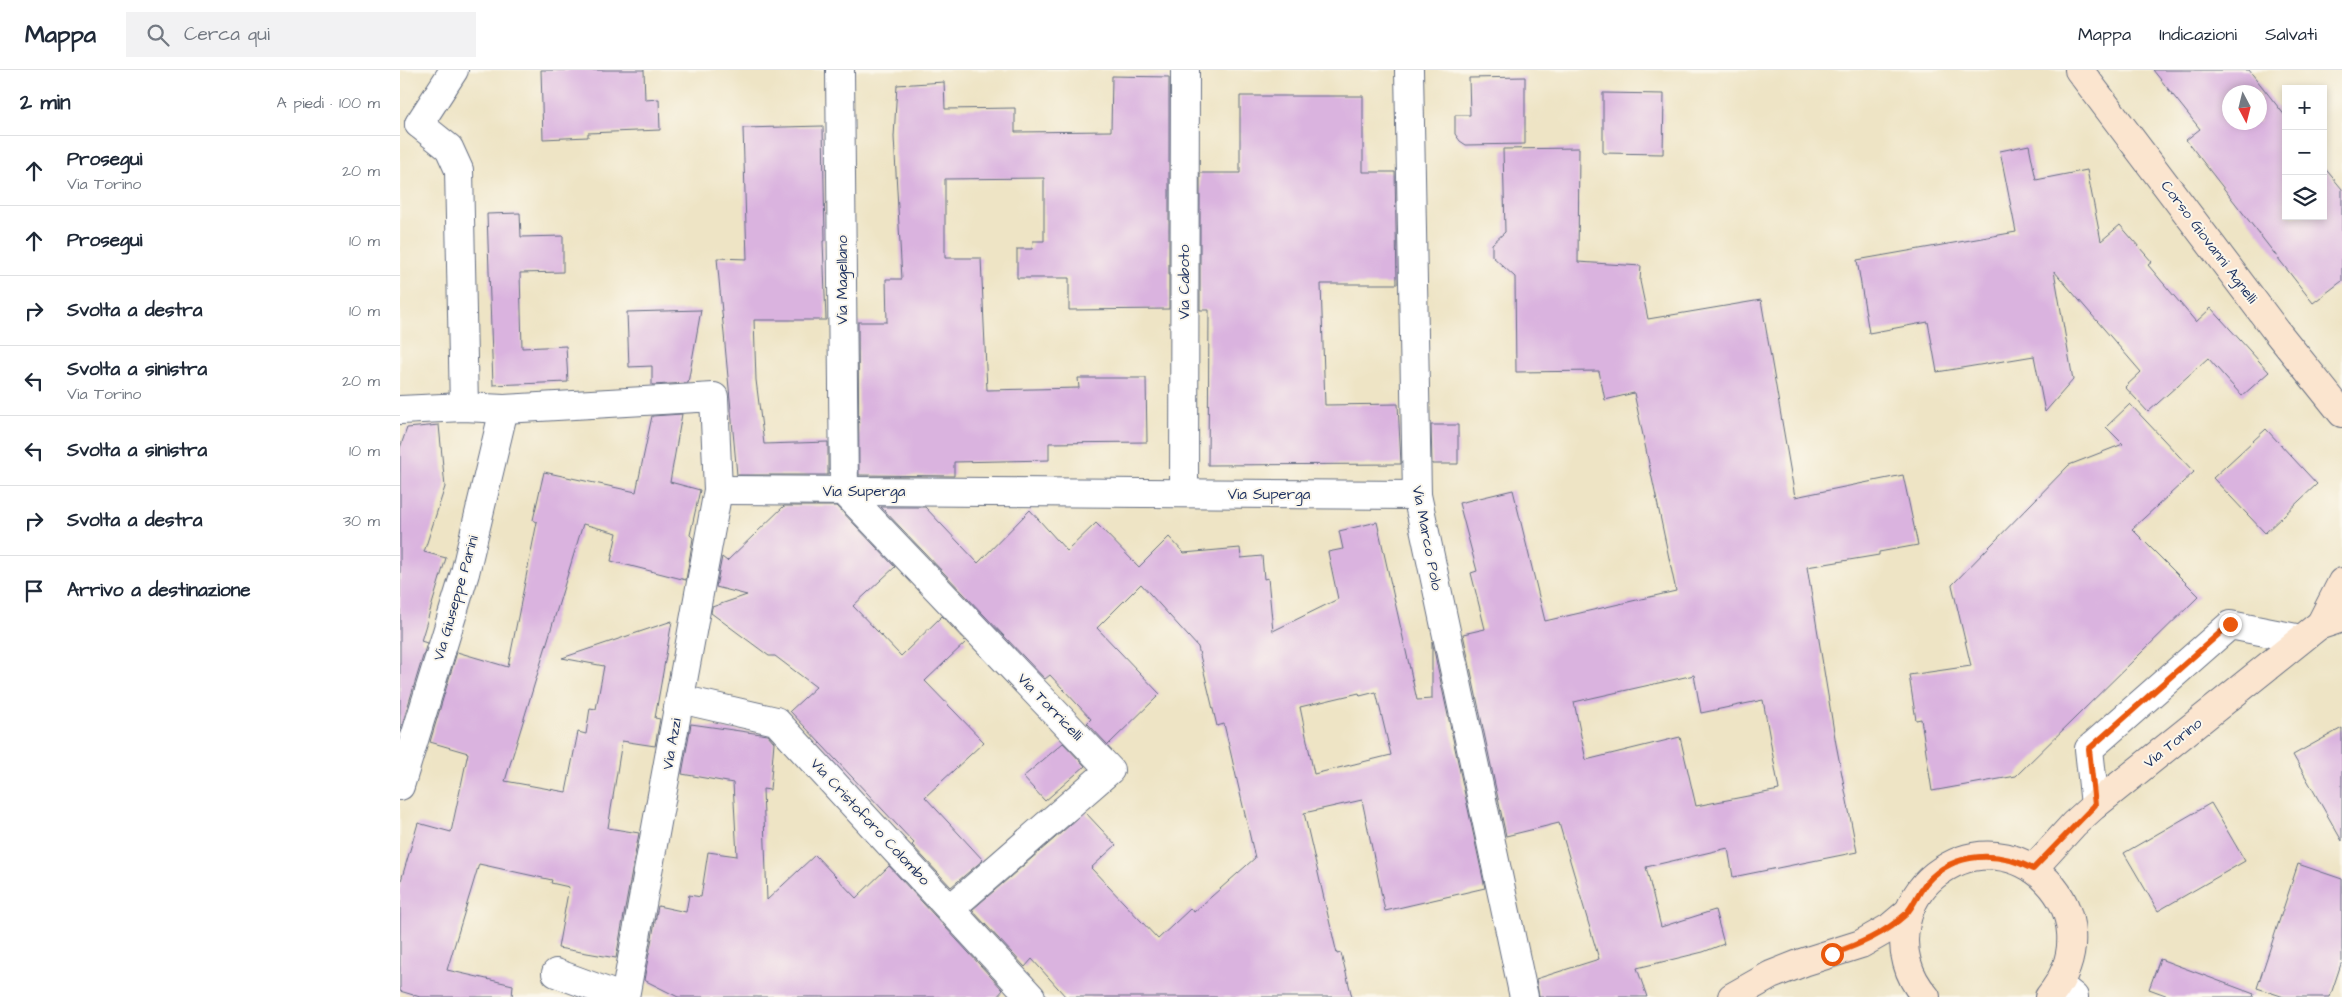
<!DOCTYPE html>
<html lang="it">
<head>
<meta charset="utf-8">
<style>
	:root { --surface:#fff; --page:#f2f2f3; --text:#1f2937; --muted:#747a83; --line:#e0e1e3 }
	body { margin:0; font-family:"Architects Daughter",sans-serif; background:var(--page); color:var(--text) }
	.controls { position:absolute; right:15px; top:15px; display:grid; overflow:hidden; border-radius:0px; box-shadow:0 2px 8px #0003 }
	.controls button { width:45px; height:45px; display:grid; place-items:center; padding:0; border:0; border-bottom:1px solid var(--line); background:var(--surface); color:var(--text); font:25px sans-serif }
	.compass { position:absolute; left:1822px; top:15px; width:45px; height:45px; border-radius:50%; background:var(--surface); box-shadow:0 2px 8px #0003; rotate:173deg }
	.stop { position:absolute; width:15px; height:15px; margin:-11px; border:4px solid #ea580c; border-radius:50%; background:#fff }
	.stop.end { background:#ea580c; border-color:#fff; box-shadow:0 1px 5px #0008 }
	.list { margin:0; padding:0; list-style:none }
	h2 { display:flex; justify-content:space-between; align-items:center; height:65px; margin:0; padding:0 20px; font-size:21px }
	h2 small { font-size:16px; font-weight:400; color:var(--muted) }
	.list li { display:grid; grid-template-columns:32px 1fr auto; gap:15px; align-items:center; box-sizing:border-box; height:70px; padding:0 20px; border-top:1px solid var(--line) }
	.list b { display:block; font-size:19px; white-space:nowrap }
	.list p { margin:0; font-size:16px; white-space:nowrap; color:var(--muted) }
	.list em { font-size:16px; font-style:normal; color:var(--muted) }
	.icon { flex:none; width:28px; height:28px; fill:none; stroke:currentColor; stroke-width:2; stroke-linecap:round; stroke-linejoin:round }
	.map { position:relative; flex:none; width:1942px; height:927px; overflow:hidden }
	header { display:flex; align-items:center; gap:30px; box-sizing:border-box; height:70px; padding:0 25px; background:var(--surface); border-bottom:1px solid var(--line) }
	header strong { font-size:24px }
	nav { display:flex; gap:28px; margin-inline-start:auto; font-size:18px }
	.search { width:350px; height:45px; background:var(--page); display:flex; align-items:center; gap:12px; box-sizing:border-box; padding:0 18px; border-radius:0px; color:var(--muted); font-size:19px }
	main { display:flex }
	aside { flex:1; background:var(--surface) }
	.map>svg:first-child { display:block }
</style>
</head>
<body>
<header>
<strong>Mappa</strong>
<div class="search"><svg class="icon" aria-label="search" viewBox="0 0 24 24"><circle cx="10" cy="10" r="6"/><path d="M15 15l6 6"/></svg>Cerca qui</div>
<nav><a>Mappa</a><a>Indicazioni</a><a>Salvati</a></nav>
</header>
<main>
<aside>
<h2>2 min<small>A piedi · 100 m</small></h2>
<ul class="list">
<li><svg class="icon" aria-label="ahead" viewBox="0 0 24 24"><path d="M12 20V5M6 11l6-6 6 6"/></svg><div><b>Prosegui</b><p>Via Torino</p></div><em>20 m</em></li>
<li><svg class="icon" aria-label="ahead" viewBox="0 0 24 24"><path d="M12 20V5M6 11l6-6 6 6"/></svg><div><b>Prosegui</b></div><em>10 m</em></li>
<li><svg class="icon" aria-label="right" viewBox="0 0 24 24"><path d="M7 20v-9h11M14 6l5 5-5 5"/></svg><div><b>Svolta a destra</b></div><em>10 m</em></li>
<li><svg class="icon" aria-label="left" viewBox="0 0 24 24"><path d="M17 20v-9H6M10 6l-5 5 5 5"/></svg><div><b>Svolta a sinistra</b><p>Via Torino</p></div><em>20 m</em></li>
<li><svg class="icon" aria-label="left" viewBox="0 0 24 24"><path d="M17 20v-9H6M10 6l-5 5 5 5"/></svg><div><b>Svolta a sinistra</b></div><em>10 m</em></li>
<li><svg class="icon" aria-label="right" viewBox="0 0 24 24"><path d="M7 20v-9h11M14 6l5 5-5 5"/></svg><div><b>Svolta a destra</b></div><em>30 m</em></li>
<li><svg class="icon" aria-label="arrive" viewBox="0 0 24 24"><path d="M6 21V4h12l-3 4 3 4H6"/></svg><div><b>Arrivo a destinazione</b></div></li>
</ul>
</aside>
<div class="map">
<svg width="1942" height="927" viewBox="0 0 1942 927">
	<rect width="100%" height="100%" fill="#fbf7ec"/>
	<filter id="ink" filterUnits="userSpaceOnUse"><feTurbulence type="fractalNoise" baseFrequency=".02" numOctaves="2"/><feDisplacementMap in="SourceGraphic" scale="10" xChannelSelector="R" yChannelSelector="G"/><feConvolveMatrix kernelMatrix="1 2 1 2 8 2 1 2 1" color-interpolation-filters="sRGB"/></filter>
	<filter id="wash" filterUnits="userSpaceOnUse"><feTurbulence type="fractalNoise" baseFrequency=".0096" numOctaves="4" result="noise"/><feDisplacementMap in="SourceGraphic" scale="20" xChannelSelector="R" yChannelSelector="G"/><feGaussianBlur stdDeviation="1.12" result="paint"/><feColorMatrix in="noise" values="0 0 0 0 0 0 0 0 0 0 0 0 0 0 0 0 0 1.4 0 .05"/><feComposite in="paint" operator="in"/></filter>
	<g filter="url(#wash)">
		<rect width="100%" height="100%" fill="#eee4c5"/>
		<g id="blocks">
			<g fill="#dab3df" fill-rule="evenodd">
				<path d="M141,0H244L245,30L259,29L260,60L188,63V67L143,69Z"/>
				<path d="M1753,0H1849L1886,47V146H1923V96L1942,119V211L1913,233L1786,70L1800,59ZM1830,22H1860V52H1830Z"/>
				<path d="M712,6L769,7V239L669,240V208H617V179H632L633,171H644V108L545,109V188H581L587,320L679,318L678,308H746L747,372L649,373V390L554,392V406L459,405L458,252H487L486,209H502L494,67L497,15L544,12L545,39L615,38V62L711,61Z"/>
				<path d="M1125,7V74L1066,75L1060,71L1055,64V45H1070L1069,8Z"/>
				<path d="M1203,23L1264,24L1263,84L1203,83Z"/>
				<path d="M840,26H963V102H995L997,214H921L925,335L998,334L1001,394L808,395L809,240H800V103H840Z"/>
				<path d="M423,56L425,171H423L426,250H354L356,310L364,374L428,372V405H337L317,188L347,189L343,58Z"/>
				<path d="M1629,75L1636,110L1687,100L1701,171L1720,155L1752,192L1748,195L1796,252L1811,238L1869,302L1842,326L1808,288L1748,342L1725,317L1741,302L1654,201L1673,310L1645,342L1634,286L1537,302L1528,252L1469,263L1457,190L1616,162L1600,81Z"/>
				<path d="M1179,78L1178,192L1241,196L1240,211L1248,249L1361,230L1395,427L1503,405L1518,475L1479,482V485L1407,497L1436,674L1457,782L1333,807L1328,778L1246,797L1261,857L1315,840L1324,874L1303,882L1237,898L1247,927H1139L1136,909L1199,889L1159,753L1106,766L1063,564L1085,559L1071,503L1077,501L1059,433L1113,420L1145,551L1276,521L1234,323L1205,330L1199,301L1116,302L1115,207L1092,186V174L1105,162L1103,79ZM1294,605L1301,643L1363,630L1379,720L1296,736L1280,667L1186,690L1174,632Z"/>
				<path d="M120,143L121,167L163,166V202L120,203L122,278L166,276L168,312L93,315L87,144Z"/>
				<path d="M301,240L288,313L252,315V296L229,297L227,242Z"/>
				<path d="M1730,334L1794,402L1732,459L1799,526L1616,706L1532,721L1521,649L1516,650L1509,605L1571,596L1552,515L1669,395L1723,374L1706,357Z"/>
				<path d="M282,344L270,412L300,420L290,465L293,468L286,510L211,491L217,463L183,454L105,711L166,722L178,662L186,664L190,638L196,639L204,596L162,588L272,551L255,648L260,649L255,676L222,671L208,758L239,763L216,888L158,878L169,817L151,813L152,810L79,794L47,900L113,915L112,927H20L0,921V814L18,753L51,762L68,683L30,672L57,582L108,597L137,452L133,450L144,402L236,422L252,346Z"/>
				<path d="M39,355L45,417L24,482L46,488L21,571L27,573L0,662V378L7,358Z"/>
				<path d="M1031,355H1058V394H1032Z"/>
				<path d="M1866,359L1917,414L1865,463L1813,408Z"/>
				<path d="M384,436H437L495,497L453,536L501,586L542,546L566,572L525,611L584,672L525,727L583,790L551,817L512,775L514,773L390,641L416,617L375,586H369L311,543L312,537L347,525L316,517L322,487L327,491Z"/>
				<path d="M481,437H525L578,493L630,440L667,481L696,453L739,497L769,467L784,483L840,478L841,488L862,486L864,509L868,508L873,561L938,529L928,482L943,479L939,461L977,452L1017,630L1032,629V571L1085,818L985,841L962,730L904,743L937,884L941,883L952,927H666L632,889L625,897L572,840L685,742L716,775L691,798L758,869L790,839L794,842L855,788L824,654L817,656L798,577L741,514L697,558L760,624L708,675L687,653L691,649L650,605L645,609ZM976,622L991,685L914,704L900,637L959,623L960,626Z"/>
				<path d="M291,654L368,665L374,672L370,720L363,719L367,830L415,785L456,828L489,796L603,920L597,927H278L244,910L258,836L286,842L289,825L301,827L308,782L337,786L333,713L282,704Z"/>
				<path d="M1942,658V771L1893,685Z"/>
				<path d="M663,673L685,696L645,731L623,707Z"/>
				<path d="M1811,733L1845,791L1758,841L1724,783Z"/>
				<path d="M1898,794L1942,809V891L1930,927H1884L1857,918Z"/>
				<path d="M1760,889L1854,924L1853,927H1771L1749,919Z"/>
			</g>
		</g>
	</g>
	<g filter="url(#ink)">
		<use href="#blocks" fill-opacity="0" stroke="#656e82" stroke-width="1"/>
		<g fill="none" stroke-linecap="round" stroke-linejoin="round">
			<defs>
				<g id="street">
					<path d="M440,0L444,421L710,700L550,839"/>
					<path d="M1009,0L1017,425L1124,927"/>
					<path d="M19,54L49,78L59,100L64,337"/>
					<path d="M19,54L54,0"/>
					<path d="M0,340L64,337L104,339L314,327L318,420L225,927"/>
					<path d="M318,420L1017,425"/>
					<path d="M784,423L785,0"/>
					<path d="M280,629L376,651L631,927"/>
					<path d="M0,716L65,503L104,339"/>
					<path d="M1695,735L1689,679L1830,555L1901,569"/>
					<path d="M156,903L221,927"/>
					<path d="M1659,915L1674,927"/>
				</g>
				<g id="secondary">
					<path d="M1679,0L1877,262L1942,343"/>
					<path d="M1920,555L1942,512"/>
					<path d="M1633,799L1674,754L1695,735L1918,556L1942,548"/>
					<path d="M1332,927L1371,905L1404,892L1461,874L1489,858L1508,842"/>
					<path d="M1526,927C1508,907 1500,880 1506,853C1510,834 1520,817 1535,805C1615,742 1717,844 1649,927"/>
				</g>
			</defs>
			<use href="#street" stroke="#656e82" stroke-width="30"/>
			<use href="#secondary" stroke="#656e82" stroke-width="30"/>
			<use href="#street" stroke="#fff" stroke-width="28"/>
			<use href="#secondary" stroke="#fbe5cf" stroke-width="28"/>
		</g>
	</g>
	<g fill="none" stroke-linecap="round" stroke-linejoin="round" filter="url(#ink)">
		<path stroke="#ea580c" stroke-width="6" d="M1432,884C1460,874 1484,864 1506,844C1514,835 1519,821 1527,812C1555,781 1598,781 1633,799L1695,735L1689,679L1830,554"/>
	</g>
	<g text-anchor="middle" dominant-baseline="central" stroke-width="4" stroke-linejoin="round" paint-order="stroke">
		<g font-size="15" fill="#1b2f5e" stroke="#fbf7ec">
			<text transform="translate(1809 172) rotate(53)">Corso Giovanni Agnelli</text>
			<text transform="translate(442 210) rotate(-90)">Via Magellano</text>
			<text transform="translate(784 212) rotate(-90)">Via Caboto</text>
			<text x="464" y="421">Via Superga</text>
			<text x="869" y="424">Via Superga</text>
			<text transform="translate(1027 468) rotate(79)">Via Marco Polo</text>
			<text transform="translate(56 528) rotate(-74)">Via Giuseppe Parini</text>
			<text transform="translate(650 637) rotate(46)">Via Torricelli</text>
			<text transform="translate(1773 673) rotate(-39)">Via Torino</text>
			<text transform="translate(272 674) rotate(-80)">Via Azzi</text>
			<text transform="translate(470 752) rotate(47)">Via Cristoforo Colombo</text>
		</g>
	</g>
</svg>
<div class="controls">
<button>+</button>
<button>−</button>
<button><svg class="icon" aria-label="layers" viewBox="0 0 24 24"><path d="M12 4l9 5-9 5-9-5zM3 14l9 5 9-5"/></svg></button>
</div>
<svg class="compass" viewBox="-18 -18 36 36"><path d="M0-13l5 13h-10z" fill="#e53935"/><path d="M0 13l5-13h-10z" fill="#747a83"/></svg>
<div class="stop" style="left:1432px;top:884px"></div>
<div class="stop end" style="left:1830px;top:554px"></div>
</div>
</main>
</body>
</html>
